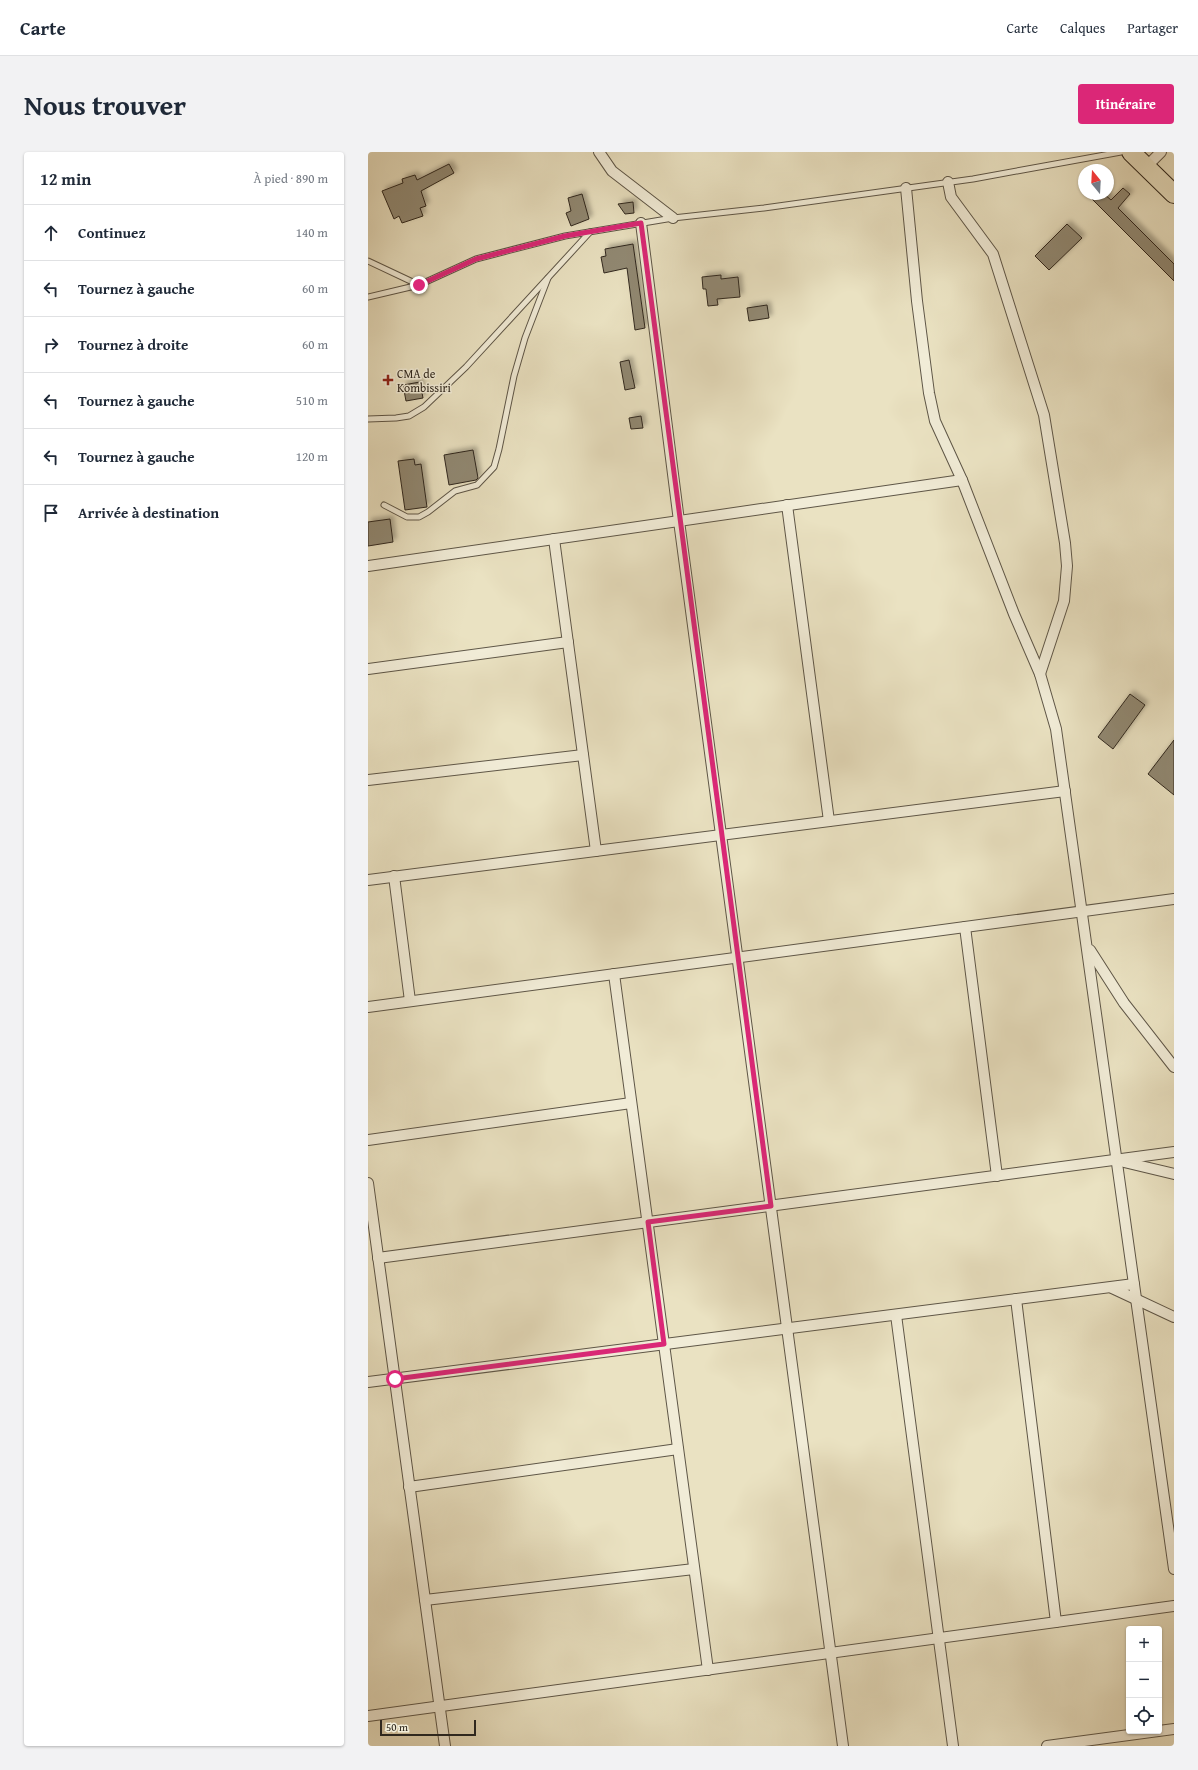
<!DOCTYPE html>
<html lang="fr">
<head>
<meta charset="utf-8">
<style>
	:root { --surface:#fff; --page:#f2f2f3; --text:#1f2937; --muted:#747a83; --line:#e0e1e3; --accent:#db2777 }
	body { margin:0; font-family:"Gentium Book Plus",serif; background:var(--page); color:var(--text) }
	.controls { position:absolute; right:12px; bottom:12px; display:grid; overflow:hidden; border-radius:4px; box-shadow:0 1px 3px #0004 }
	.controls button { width:36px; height:36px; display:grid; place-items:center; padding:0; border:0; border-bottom:1px solid var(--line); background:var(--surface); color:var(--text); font:20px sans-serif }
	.compass { position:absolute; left:710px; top:12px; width:36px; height:36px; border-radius:50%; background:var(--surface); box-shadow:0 1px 3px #0004; rotate:342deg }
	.scale { position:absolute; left:12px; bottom:10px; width:96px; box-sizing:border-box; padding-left:4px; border:2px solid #30281e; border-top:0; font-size:11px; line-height:14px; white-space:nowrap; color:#30281e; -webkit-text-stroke:3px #f1ecd7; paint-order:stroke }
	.stop { position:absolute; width:12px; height:12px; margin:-9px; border:3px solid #db2777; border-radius:50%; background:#fff }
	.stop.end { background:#db2777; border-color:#fff; box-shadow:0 1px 4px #0008 }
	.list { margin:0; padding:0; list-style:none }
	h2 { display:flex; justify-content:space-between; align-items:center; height:52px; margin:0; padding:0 16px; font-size:17px }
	h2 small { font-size:13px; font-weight:400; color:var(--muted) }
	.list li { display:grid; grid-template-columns:26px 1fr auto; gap:12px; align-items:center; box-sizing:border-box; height:56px; padding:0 16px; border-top:1px solid var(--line) }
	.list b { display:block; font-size:15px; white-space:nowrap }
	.list em { font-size:13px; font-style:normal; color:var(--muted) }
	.icon { flex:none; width:22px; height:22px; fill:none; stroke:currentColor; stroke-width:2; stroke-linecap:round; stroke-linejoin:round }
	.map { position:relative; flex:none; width:806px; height:1594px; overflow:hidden; border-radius:4px }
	header { display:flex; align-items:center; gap:24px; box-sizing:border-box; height:56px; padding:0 20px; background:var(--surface); border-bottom:1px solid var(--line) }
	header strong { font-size:19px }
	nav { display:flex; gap:22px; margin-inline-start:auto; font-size:14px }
	.intro { display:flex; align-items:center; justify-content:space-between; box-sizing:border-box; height:96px; padding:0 24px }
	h1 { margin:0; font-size:28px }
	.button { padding:10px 18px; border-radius:4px; background:var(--accent); color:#fff; font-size:14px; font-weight:700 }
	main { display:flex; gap:24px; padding:0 24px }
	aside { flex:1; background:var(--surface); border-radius:4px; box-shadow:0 1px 3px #0004 }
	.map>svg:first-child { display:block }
</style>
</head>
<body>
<header>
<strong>Carte</strong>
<nav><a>Carte</a><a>Calques</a><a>Partager</a></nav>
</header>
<div class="intro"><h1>Nous trouver</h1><a class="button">Itinéraire</a></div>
<main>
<aside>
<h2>12 min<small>À pied · 890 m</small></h2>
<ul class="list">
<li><svg class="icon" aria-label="ahead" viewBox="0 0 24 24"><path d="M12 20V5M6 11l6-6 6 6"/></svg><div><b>Continuez</b></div><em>140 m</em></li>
<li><svg class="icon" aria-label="left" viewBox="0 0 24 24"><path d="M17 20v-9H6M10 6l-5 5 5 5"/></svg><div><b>Tournez à gauche</b></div><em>60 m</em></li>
<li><svg class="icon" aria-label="right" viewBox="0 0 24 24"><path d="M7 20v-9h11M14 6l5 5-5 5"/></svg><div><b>Tournez à droite</b></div><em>60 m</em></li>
<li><svg class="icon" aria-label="left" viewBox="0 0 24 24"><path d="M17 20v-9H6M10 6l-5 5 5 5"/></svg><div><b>Tournez à gauche</b></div><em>510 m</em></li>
<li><svg class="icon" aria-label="left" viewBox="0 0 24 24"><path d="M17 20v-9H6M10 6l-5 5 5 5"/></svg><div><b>Tournez à gauche</b></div><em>120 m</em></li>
<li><svg class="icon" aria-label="arrive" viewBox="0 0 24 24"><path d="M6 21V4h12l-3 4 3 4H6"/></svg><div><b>Arrivée à destination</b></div></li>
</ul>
</aside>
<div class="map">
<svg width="806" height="1594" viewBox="0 0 806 1594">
	<defs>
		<filter id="shadow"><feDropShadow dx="3.5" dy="-3.5" stdDeviation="2" flood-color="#0004"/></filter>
	</defs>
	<rect width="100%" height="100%" fill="#eae2c2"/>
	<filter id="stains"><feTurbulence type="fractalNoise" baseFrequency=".005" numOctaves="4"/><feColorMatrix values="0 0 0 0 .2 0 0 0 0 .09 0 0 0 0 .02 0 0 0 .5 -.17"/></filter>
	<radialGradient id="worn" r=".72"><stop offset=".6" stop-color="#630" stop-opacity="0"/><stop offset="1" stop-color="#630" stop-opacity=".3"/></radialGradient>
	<g fill="#918973" stroke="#30281e" filter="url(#shadow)">
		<path d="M81,12L86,21L53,39L58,54L52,56L55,64L34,71L31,64L26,67L14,39L35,31L34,27L47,23L49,28Z"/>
		<path d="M755,36L762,42L750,56L806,112V129L719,42H736L743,48Z"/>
		<path d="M214,42L221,67L203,74L198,61L203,59L200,46Z"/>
		<path d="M265,50L266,61L257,62L250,52Z"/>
		<path d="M699,72L714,86L681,118L667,104Z"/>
		<path d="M265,92L277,176L267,178L259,116L236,121L233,105L238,104L237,97Z"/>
		<path d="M353,123V127L370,125L372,145L349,147L350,153L340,154L338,137H335L334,125Z"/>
		<path d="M399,153L401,166L381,169L379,156Z"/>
		<path d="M261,208L267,236L257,238L252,210Z"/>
		<path d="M52,230L55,246L38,249L35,233Z"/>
		<path d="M273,264L275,276L263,277L261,266Z"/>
		<path d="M105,298L110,326L108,328L81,333L76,303Z"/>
		<path d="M46,307L47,313L53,312L59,355L37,358L30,309Z"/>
		<path d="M22,367L25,390L0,394V370Z"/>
		<path d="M762,542L777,553L745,597L730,585Z"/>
		<path d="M806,588V643L780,622Z"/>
	</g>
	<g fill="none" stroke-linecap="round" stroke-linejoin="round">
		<defs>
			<g id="lane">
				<path d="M0,109L51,133"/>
				<path d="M0,145L51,133L108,107L197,84L305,66L396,56L605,27L753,0"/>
				<path d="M0,267L28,266L41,264L56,255L98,215L222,80"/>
				<path d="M16,353L39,365H51L60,360L87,339L109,333L126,315L131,297L146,224L157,186L180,126"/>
			</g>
			<g id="street">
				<path d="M231,0L244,19L305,66"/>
				<path d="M778,15L793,0"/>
				<path d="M580,30L583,45L625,102L676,263L697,391L699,414L696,449L672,522"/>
				<path d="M538,36L549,149L561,241L567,269L594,328L646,462L672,522L688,577L806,1417"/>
				<path d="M273,71L311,369L475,1594"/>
				<path d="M419,353L461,669"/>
				<path d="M186,387L228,699"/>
				<path d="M0,414L594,328"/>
				<path d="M0,517L200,490"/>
				<path d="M0,628L215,603"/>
				<path d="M26,724L42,849"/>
				<path d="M0,728L697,639"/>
				<path d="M597,775L629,1024"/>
				<path d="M722,798L756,851L806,915"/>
				<path d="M246,822L340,1518"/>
				<path d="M0,855L806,747"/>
				<path d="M0,988L263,951"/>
				<path d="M756,1010L806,1022"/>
				<path d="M0,1031L77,1594"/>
				<path d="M10,1106L806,1000"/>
				<path d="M744,1136L806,1165"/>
				<path d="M648,1147L688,1470"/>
				<path d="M528,1163L585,1594"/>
				<path d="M0,1230L766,1132"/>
				<path d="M41,1335L310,1297"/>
				<path d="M57,1448L326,1417"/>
				<path d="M0,1564L806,1454"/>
				<path d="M679,1594L806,1577"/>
			</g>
			<path id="highway" d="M763,0L806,42"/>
		</defs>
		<use href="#lane" stroke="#5e5647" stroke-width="7"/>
		<use href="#street" stroke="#5e5647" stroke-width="12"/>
		<use href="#highway" stroke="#30281e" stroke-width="20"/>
		<use href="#lane" stroke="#f1ecd7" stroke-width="5"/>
		<use href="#street" stroke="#f1ecd7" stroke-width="10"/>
		<use href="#highway" stroke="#eae2c2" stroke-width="18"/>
	</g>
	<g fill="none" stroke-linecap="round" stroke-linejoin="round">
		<path stroke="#db2777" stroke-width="5" d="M27,1227L296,1192L280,1070L403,1054L273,71L197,84L108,107L51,133"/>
	</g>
	<path fill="#8f2418" stroke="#f1ecd7" stroke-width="1.5" d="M18 222h4v4h4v4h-4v4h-4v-4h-4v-4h4z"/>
	<g text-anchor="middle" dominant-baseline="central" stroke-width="3" stroke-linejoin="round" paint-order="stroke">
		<g font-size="12" fill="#30281e" stroke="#f1ecd7" text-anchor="start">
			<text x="29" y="221">CMA de<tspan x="29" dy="14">Kombissiri</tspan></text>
		</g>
	</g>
	<rect width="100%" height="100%" filter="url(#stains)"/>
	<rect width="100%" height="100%" fill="url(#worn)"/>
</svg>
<div class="controls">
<button>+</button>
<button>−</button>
<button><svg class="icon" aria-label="locate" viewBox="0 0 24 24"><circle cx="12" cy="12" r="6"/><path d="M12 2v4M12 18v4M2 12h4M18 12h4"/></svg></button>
</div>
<svg class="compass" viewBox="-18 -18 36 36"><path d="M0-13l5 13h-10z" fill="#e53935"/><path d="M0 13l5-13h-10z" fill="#747a83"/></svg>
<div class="scale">50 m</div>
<div class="stop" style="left:27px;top:1227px"></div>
<div class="stop end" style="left:51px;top:133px"></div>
</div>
</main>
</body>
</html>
